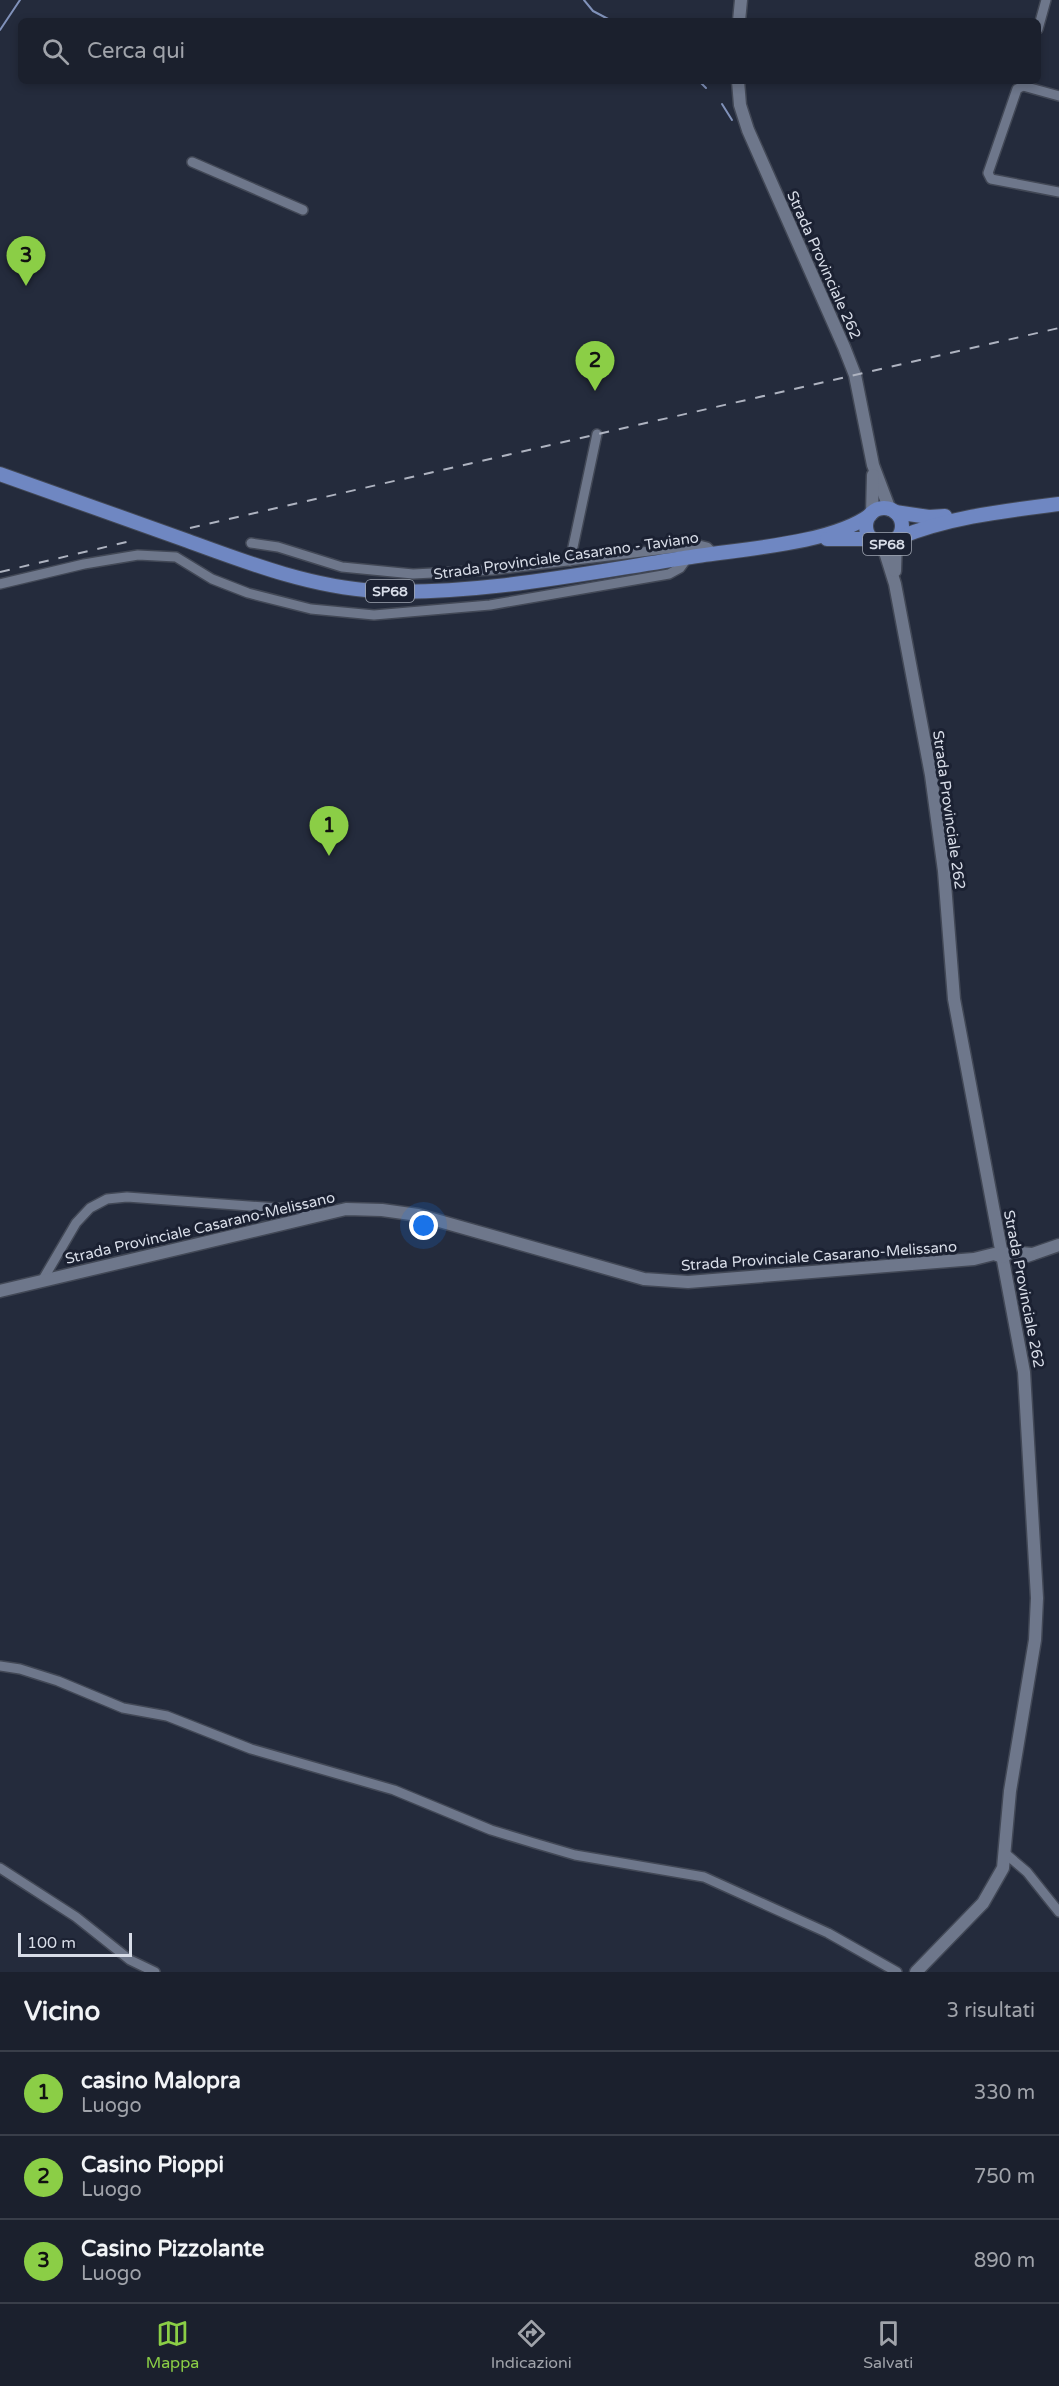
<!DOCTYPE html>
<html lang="it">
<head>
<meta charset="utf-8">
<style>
	:root { --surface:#1b202d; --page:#242835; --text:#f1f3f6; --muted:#a0a3aa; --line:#393e49; --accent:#8bce46 }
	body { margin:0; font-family:"Varela Round",sans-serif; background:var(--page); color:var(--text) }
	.scale { position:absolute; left:18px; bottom:15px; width:114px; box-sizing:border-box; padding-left:6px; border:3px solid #d8dde8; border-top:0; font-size:16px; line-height:21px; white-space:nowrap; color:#d8dde8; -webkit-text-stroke:4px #1b2132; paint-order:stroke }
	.you { position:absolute; left:424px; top:1226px; width:21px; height:21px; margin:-15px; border:4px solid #fff; border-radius:50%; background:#1a73e8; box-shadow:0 0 0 9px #1a73e833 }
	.badge { display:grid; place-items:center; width:39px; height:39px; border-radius:50%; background:var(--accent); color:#111; font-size:20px; font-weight:700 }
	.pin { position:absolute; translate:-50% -50px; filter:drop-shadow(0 2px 3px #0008) }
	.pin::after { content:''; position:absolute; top:32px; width:21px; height:18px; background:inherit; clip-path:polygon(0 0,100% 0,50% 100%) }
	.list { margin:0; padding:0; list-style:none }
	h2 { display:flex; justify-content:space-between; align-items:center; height:78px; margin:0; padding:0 24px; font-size:26px }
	h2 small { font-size:20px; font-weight:400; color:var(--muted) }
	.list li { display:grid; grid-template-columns:39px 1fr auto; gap:18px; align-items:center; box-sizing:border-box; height:84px; padding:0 24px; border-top:2px solid var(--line) }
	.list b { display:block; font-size:22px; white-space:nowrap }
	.list p { margin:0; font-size:20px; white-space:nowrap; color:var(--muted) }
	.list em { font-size:20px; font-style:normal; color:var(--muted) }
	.icon { flex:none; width:33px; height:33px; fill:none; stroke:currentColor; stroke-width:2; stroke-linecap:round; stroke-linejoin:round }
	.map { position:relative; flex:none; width:1059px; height:1972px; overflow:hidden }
	.search { position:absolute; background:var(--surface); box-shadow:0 3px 9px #0003; left:18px; right:18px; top:18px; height:66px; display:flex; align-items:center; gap:15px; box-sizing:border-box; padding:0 21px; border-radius:9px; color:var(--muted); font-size:22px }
	.sheet { height:330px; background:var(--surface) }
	nav { display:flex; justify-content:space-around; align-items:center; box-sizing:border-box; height:84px; border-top:2px solid var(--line); background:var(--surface); font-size:16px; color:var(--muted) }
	nav a { display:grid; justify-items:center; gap:3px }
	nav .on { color:var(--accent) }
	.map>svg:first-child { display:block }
</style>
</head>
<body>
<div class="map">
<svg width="1059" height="1972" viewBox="0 0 1059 1972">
	<rect width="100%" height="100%" fill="#242b3c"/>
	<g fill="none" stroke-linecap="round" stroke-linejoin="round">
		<g stroke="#8192ba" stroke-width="2">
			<path d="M584,0L593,11L612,21"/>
			<path d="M0,30L20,0"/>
			<path d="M699,81L706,88"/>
			<path d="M722,104L732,120"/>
		</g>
		<defs>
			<g id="street">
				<path d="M1038,29L1046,0"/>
				<path d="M1024,81L1023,86L1059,96"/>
				<path d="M1023,86L1017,89L988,173L991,179L1059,192"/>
				<path d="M192,162L303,210"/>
				<path d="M251,543L278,547L342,567L413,574L493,570L699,545L707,547L713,553"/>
				<path d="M570,561L597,434"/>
				<path d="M0,584L84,564L138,555L176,557L212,579L248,593L311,609L374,615L490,605L669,574L680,568L688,557"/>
				<path d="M42,1281L76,1223L90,1208L107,1199L127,1197L305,1210L320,1215"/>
				<path d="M0,1666L20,1669L58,1681L123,1708L167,1716L251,1749L394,1790L491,1830L534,1843L575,1855L704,1877L828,1933L897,1972"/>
				<path d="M1006,1854L1027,1872L1059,1912"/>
				<path d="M0,1868L76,1917L130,1960L155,1972"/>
			</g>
			<g id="secondary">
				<path d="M739,21L741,0"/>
				<path d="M738,81L740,105L748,130L844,347L855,375L873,465L890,510"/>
				<path d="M872,514L873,475"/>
				<path d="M878,543L885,552L895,584L931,775L944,871L954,999L1024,1372L1037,1598L1035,1640L1010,1791L1003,1868L983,1903L916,1972"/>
				<path d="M895,571L896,539"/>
				<path d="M1027,1256L1059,1245"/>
				<path d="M0,1291L346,1209L382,1210L418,1215L644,1279L688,1282L974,1259L994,1254L1003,1257L1011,1252L1032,1254"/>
			</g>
			<g id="primary">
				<path d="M0,474C63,496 125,519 188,541C248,563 311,587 376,591C477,596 590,572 691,557C740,549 831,544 870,515"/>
				<circle cx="884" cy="526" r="18"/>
				<path d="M895,512L929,517L945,516"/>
				<path d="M898,538C949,517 1004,511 1059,504"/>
				<path d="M827,539H865L876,542"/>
			</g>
		</defs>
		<use href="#street" stroke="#424856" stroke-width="12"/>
		<use href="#secondary" stroke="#424856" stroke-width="15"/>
		<use href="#primary" stroke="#424856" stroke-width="16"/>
		<use href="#street" stroke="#6e778b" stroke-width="9"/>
		<use href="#secondary" stroke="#6e778b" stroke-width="12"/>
		<use href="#primary" stroke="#6f87c2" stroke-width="14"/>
		<g stroke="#aeb3c0" stroke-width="2" stroke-dasharray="10 10" stroke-linecap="butt">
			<path d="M190,528L1059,328"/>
			<path d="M0,572L135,540"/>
		</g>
	</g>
	<g text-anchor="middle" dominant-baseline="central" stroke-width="6" stroke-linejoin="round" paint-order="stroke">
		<g fill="#1b2132" stroke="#9fa5b1" stroke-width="1.5">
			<rect x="863" y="533" width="48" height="22" rx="4.5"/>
			<rect x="366" y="580" width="48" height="22" rx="4.5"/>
		</g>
		<g font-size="14" font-weight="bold" fill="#d8dde8">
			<text x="887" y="544">SP68</text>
			<text x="390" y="591">SP68</text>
		</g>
		<g font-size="15" fill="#d8dde8" stroke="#1b2132">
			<text transform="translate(824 265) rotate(66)">Strada Provinciale 262</text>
			<text transform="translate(566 556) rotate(-8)">Strada Provinciale Casarano - Taviano</text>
			<text transform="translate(949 810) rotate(82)">Strada Provinciale 262</text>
			<text transform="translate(200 1228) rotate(-13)">Strada Provinciale Casarano-Melissano</text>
			<text transform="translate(819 1256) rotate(-4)">Strada Provinciale Casarano-Melissano</text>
			<text transform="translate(1024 1289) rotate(79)">Strada Provinciale 262</text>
		</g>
	</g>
</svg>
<div class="scale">100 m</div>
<div class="you"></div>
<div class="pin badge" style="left:329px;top:856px">1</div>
<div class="pin badge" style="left:595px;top:391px">2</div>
<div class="pin badge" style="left:26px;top:286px">3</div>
<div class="search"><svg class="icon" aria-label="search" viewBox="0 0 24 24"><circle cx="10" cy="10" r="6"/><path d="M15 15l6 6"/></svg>Cerca qui</div>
</div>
<section class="sheet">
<h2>Vicino<small>3 risultati</small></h2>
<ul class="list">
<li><span class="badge">1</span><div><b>casino Malopra</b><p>Luogo</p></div><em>330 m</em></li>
<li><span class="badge">2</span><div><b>Casino Pioppi</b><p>Luogo</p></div><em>750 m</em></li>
<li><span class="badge">3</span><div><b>Casino Pizzolante</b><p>Luogo</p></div><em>890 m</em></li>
</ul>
</section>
<nav>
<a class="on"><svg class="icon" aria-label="map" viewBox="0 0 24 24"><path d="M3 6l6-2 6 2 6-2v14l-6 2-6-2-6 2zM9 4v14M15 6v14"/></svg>Mappa</a>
<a><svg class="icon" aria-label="directions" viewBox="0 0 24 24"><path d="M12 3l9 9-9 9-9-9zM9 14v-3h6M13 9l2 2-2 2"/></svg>Indicazioni</a>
<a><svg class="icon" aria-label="saved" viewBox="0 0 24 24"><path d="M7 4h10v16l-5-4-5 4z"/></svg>Salvati</a>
</nav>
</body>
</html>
